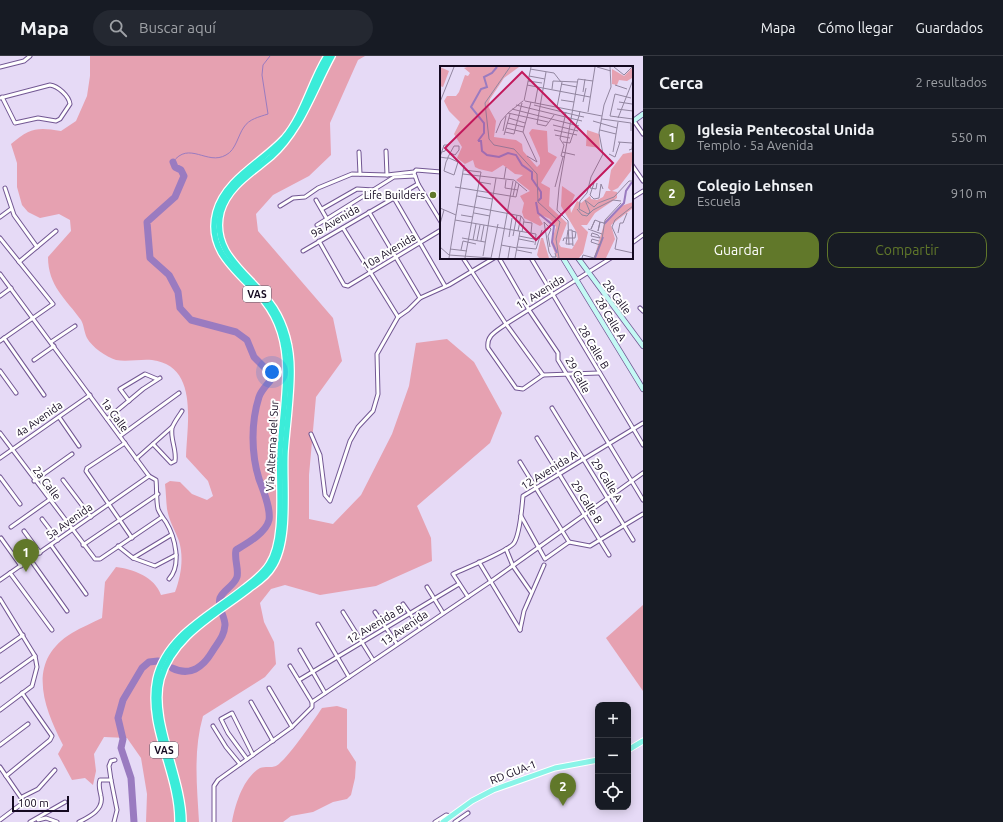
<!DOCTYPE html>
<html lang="es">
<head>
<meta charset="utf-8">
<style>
	:root { --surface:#171b24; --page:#242831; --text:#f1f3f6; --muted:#9ea1a6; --line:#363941; --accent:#61782a }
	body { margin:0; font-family:Ubuntu,sans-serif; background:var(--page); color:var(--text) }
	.controls { position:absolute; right:12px; bottom:12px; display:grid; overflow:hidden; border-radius:8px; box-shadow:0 2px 10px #0003 }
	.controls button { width:36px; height:36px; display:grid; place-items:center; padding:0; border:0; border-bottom:1px solid var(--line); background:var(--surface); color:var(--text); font:20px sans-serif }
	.scale { position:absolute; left:12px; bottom:10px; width:57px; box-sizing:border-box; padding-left:4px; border:2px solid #140920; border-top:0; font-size:11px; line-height:14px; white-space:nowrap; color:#140920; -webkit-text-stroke:3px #fff; paint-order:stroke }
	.you { position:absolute; left:272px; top:316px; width:14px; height:14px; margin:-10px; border:3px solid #fff; border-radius:50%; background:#1a73e8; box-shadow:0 0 0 6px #1a73e833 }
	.badge { display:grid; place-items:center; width:26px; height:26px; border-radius:50%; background:var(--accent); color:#fff; font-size:13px; font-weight:700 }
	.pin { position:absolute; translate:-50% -33px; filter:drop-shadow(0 1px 2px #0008) }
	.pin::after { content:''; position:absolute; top:21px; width:14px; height:12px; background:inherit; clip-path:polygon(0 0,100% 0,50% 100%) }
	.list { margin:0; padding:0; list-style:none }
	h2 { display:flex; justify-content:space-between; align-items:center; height:52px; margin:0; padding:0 16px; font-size:17px }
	h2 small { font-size:13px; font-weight:400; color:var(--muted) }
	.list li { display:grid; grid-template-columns:26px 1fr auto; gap:12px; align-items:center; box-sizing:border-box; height:56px; padding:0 16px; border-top:1px solid var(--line) }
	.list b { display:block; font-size:15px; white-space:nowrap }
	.list p { margin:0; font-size:13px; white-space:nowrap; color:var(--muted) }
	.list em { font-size:13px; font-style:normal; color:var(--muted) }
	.actions { display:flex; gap:8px; padding:12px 16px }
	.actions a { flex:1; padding:9px 0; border:1px solid var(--accent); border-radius:12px; text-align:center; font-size:14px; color:var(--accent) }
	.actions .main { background:var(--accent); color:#fff }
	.icon { flex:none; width:22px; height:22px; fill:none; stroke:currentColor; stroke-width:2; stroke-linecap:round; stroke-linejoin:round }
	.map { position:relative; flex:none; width:643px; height:766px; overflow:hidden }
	header { display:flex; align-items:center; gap:24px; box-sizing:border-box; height:56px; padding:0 20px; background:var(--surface); border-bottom:1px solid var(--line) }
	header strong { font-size:19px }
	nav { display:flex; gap:22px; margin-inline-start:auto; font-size:14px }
	.search { width:280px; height:36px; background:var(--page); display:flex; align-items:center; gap:10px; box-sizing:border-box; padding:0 14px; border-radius:22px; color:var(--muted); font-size:15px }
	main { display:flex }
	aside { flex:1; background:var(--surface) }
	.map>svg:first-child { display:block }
</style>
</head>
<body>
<header>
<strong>Mapa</strong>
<div class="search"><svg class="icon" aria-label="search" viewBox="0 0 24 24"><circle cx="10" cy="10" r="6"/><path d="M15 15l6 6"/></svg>Buscar aquí</div>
<nav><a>Mapa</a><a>Cómo llegar</a><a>Guardados</a></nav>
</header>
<main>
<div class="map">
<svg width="643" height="766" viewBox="0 0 643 766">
	<rect width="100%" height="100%" fill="#e6daf6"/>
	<g fill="#e6a1b1">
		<path d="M90,0H365L358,4L330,67L331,99L309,120L273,139L256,158L258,175L333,262L342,305L316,341L309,419V463L333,468L361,439L392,378L409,330L416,287L447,283L474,306L502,357L490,387L417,450L431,482L432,505L376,530L320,539L285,529L271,533L260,547L264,566L274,586L276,608L265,621L203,660C193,695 197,730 199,766H146L147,738L141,702L127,682L104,681L94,698L96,715L93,729L85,722L72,724L58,698L63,689C43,650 26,605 72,577C82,571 92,567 102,562L105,526L116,511C133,513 155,521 161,539L175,536C181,520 184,502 179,485C175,474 169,465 167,453C166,445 166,436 165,428L170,425L180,426L192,438L207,444L213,440L208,425L186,401C187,367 199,310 152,304C140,303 127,306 116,304C106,301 92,291 87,282C84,276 84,269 81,264C66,243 48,230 48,201L71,175L70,164L59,158L40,162L28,156L22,149L17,131V107L11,88C30,72 37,71 61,75L76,65L87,40L90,20Z"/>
		<path d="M643,549V635L606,582Z"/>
		<path d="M337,650L347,653V692L356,706L355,722L351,739L347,743L333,746L313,756L291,760L283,766H232C235,749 243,722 260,712C265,710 271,712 276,710C287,704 314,664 322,652Z"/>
	</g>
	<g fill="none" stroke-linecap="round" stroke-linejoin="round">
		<path stroke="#9a7bc0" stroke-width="1" d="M173,106C189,84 207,110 226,99C236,94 238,79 244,71C249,63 259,61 268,58L262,19L263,9L270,0"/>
		<g stroke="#9a7bc0" stroke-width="7">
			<path d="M172,612C190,621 203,611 212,596C218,586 224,581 225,569C225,560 217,551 220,542C223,534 234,530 237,521C239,513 234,503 236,494C246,488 266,477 269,464C271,452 263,434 259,423C251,397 251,366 259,341C261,335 266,330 270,325L269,316L254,301L247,284L236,276L191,264L180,252L178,236L169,219L150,202L147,166L175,141L184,120L181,114L175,111L173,106"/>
			<path d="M134,766L131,722L121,692L123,683L118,662L123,644L142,612L149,606L158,605"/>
		</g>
		<defs>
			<g id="street">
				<path d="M0,11L24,5L30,0"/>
				<path d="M0,42L50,29C58,30 69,40 70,48L60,63L56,65L38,62L15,67L2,41"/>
				<path d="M634,65L643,78"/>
				<path d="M386,95L387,119"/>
				<path d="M359,96L360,118"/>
				<path d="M632,109L643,125"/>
				<path d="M441,116L416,114L414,117L418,128L441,166"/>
				<path d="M5,132L14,159L37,191"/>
				<path d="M394,142L445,230"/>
				<path d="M632,142L643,135"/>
				<path d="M316,144L327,163"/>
				<path d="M280,150L293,142L305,141L318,132L352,118L387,119L414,116"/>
				<path d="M322,153L357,133L374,134"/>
				<path d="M369,156L420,242"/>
				<path d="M0,161L11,153"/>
				<path d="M317,169L394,121L415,120"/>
				<path d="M343,172L398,261"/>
				<path d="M0,182L53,248L0,285"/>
				<path d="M319,185L344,229L348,230L441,174"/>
				<path d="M632,187L643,179"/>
				<path d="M303,195L418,128"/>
				<path d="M463,202L506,268L543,319"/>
				<path d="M499,202L529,254L558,297V304L643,444"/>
				<path d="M531,202L643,389"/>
				<path d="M19,206L56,175"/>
				<path d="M0,218L149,420L156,424C157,433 156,444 158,453C160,458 163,462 166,466C175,481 182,509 169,523"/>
				<path d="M0,240L11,232"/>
				<path d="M640,252L643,255"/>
				<path d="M4,282L44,339"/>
				<path d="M51,286L75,270"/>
				<path d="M34,304L54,290"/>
				<path d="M0,315L16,337"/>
				<path d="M599,317L543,319L523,333L516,332L488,292C486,279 497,275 506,268L611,202"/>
				<path d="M129,345L120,333L145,318L157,323"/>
				<path d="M552,352L633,484"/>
				<path d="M59,361L79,390"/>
				<path d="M107,363L143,333L160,322"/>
				<path d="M0,377L95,503H100L162,461"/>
				<path d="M311,378L320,399L325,439L330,445L350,385L358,371L373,355L378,338L377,298L398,261L408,254L420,242L449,229L494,202"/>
				<path d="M120,380L179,337"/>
				<path d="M537,382L609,499"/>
				<path d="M125,387L87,412L86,415L132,482"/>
				<path d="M153,388L171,407L175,405C177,394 170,383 172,372C174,366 179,360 182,355"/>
				<path d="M0,402L90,339"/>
				<path d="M136,403L172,371"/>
				<path d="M520,406L569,486"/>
				<path d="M0,421L20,448"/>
				<path d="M63,424L91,461"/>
				<path d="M34,425L72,398"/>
				<path d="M521,460L545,503L569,486L590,490L643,458"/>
				<path d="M42,463L58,484"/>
				<path d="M11,471L49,444"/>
				<path d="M24,475L40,497"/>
				<path d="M1,482L21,510"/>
				<path d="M51,489L86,538"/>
				<path d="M83,489L158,438"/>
				<path d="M118,490L133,502L155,510L176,499"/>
				<path d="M506,493L513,510L531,536"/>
				<path d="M133,502L171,479"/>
				<path d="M30,503L67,555"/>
				<path d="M479,506L520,574"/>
				<path d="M10,517L52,574"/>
				<path d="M0,524L149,420"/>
				<path d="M427,531L443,557"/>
				<path d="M468,541L453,518C464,513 509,495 514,487C520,478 522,451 523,440L643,367"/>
				<path d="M0,543L35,600L37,611L32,630L0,654"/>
				<path d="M403,548L420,572"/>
				<path d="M343,556L373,604"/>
				<path d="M375,556L397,588"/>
				<path d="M318,568L349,621"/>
				<path d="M520,574L524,555L544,509"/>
				<path d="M300,594L325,637"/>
				<path d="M0,595L23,579"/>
				<path d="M290,610L312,646"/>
				<path d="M299,624L459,528"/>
				<path d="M0,625L35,600"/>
				<path d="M269,632L292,671"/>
				<path d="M251,646L273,685"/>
				<path d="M213,670L226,691L240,708"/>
				<path d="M0,689L28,668"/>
				<path d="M247,703L228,677L221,663L232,657L253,699"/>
				<path d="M0,711L24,746L0,764"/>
				<path d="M6,720L50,684L52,680L22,637"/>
				<path d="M111,724L109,710L111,705L115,704"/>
				<path d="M22,741L38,733L55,714"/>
				<path d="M38,764L46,762L57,766"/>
				<path d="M30,766L65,746"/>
				<path d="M79,766C89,761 104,754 101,740C100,734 98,730 100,724H111L117,754L114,766"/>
				<path d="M214,766V730L218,724L292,671L312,651V646L490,526L643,417"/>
				<path d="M435,766L446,759L451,760"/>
				<path d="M455,766L468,757"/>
			</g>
			<g id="secondary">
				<path d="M632,66L643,58"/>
				<path d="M563,202L643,333"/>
				<path d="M578,202L643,290"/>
			</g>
			<g id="primary">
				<path d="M628,694L643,685"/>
				<path d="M443,766L472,745L493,734L555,712L598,704"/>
			</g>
			<g id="highway">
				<path d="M178,766C179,718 146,671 156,623C166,579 212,558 244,532C253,525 263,518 269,508C286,482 278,426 280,394C282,368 286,341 286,315C286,289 280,265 264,245C241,218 205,197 216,156C225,123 262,106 284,82C304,59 311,25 327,0"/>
				<path d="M183,766C183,722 150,664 161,623C173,580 217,558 249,533C257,527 267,521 272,512C291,485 283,427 285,395C287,368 291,342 291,315C291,293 286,271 274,252C254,220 210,200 221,156C228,131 252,117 271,101C301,74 313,35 332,0"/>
			</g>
		</defs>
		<use href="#street" stroke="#725793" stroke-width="5"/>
		<use href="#secondary" stroke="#725793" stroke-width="6"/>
		<use href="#primary" stroke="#fff" stroke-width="7"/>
		<use href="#highway" stroke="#fff" stroke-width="8"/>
		<use href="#street" stroke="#fff" stroke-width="3"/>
		<use href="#secondary" stroke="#c4f9f4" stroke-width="4.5"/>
		<use href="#primary" stroke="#89f4e8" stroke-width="5"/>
		<use href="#highway" stroke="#3becd9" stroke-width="5.5"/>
	</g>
	<circle fill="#61782a" stroke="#fff" stroke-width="1.5" cx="433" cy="139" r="4"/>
	<g text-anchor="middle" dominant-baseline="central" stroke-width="4" stroke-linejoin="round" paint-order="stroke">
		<g fill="#fff" stroke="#5a5363" stroke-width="1">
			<rect x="243" y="230" width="28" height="16" rx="3"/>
			<rect x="150" y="686" width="28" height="16" rx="3"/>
		</g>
		<g font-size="10" font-weight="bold" fill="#140920">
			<text x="257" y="238">VAS</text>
			<text x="164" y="694">VAS</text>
		</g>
		<g font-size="11" fill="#140920" stroke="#fff" text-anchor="end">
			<text x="425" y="139">Life Builders</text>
		</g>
		<g font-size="11" fill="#140920" stroke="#fff">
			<text transform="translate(335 165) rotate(-30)">9a Avenida</text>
			<text transform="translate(389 195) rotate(-31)">10a Avenida</text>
			<text transform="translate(540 236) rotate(-32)">11 Avenida</text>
			<text transform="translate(617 241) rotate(53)">28 Calle</text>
			<text transform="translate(611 263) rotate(59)">28 Calle A</text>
			<text transform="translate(594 291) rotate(59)">28 Calle B</text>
			<text transform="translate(578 319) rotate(61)">29 Calle</text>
			<text transform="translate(115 359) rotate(54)">1a Calle</text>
			<text transform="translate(39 363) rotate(-35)">4a Avenida</text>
			<text transform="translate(272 390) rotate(-87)">Vía Alterna del Sur</text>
			<text transform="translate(549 414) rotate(-32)">12 Avenida A</text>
			<text transform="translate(607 424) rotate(58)">29 Calle A</text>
			<text transform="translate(47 427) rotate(53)">2a Calle</text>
			<text transform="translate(587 446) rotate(58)">29 Calle B</text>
			<text transform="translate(69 465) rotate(-35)">5a Avenida</text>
			<text transform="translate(375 568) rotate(-31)">12 Avenida B</text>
			<text transform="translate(404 572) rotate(-34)">13 Avenida</text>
			<text transform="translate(513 716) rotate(-21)">RD GUA-1</text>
		</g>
	</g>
	<g transform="translate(440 10)">
		<rect width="193" height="193" fill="#e6daf6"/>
		<path d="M0,1L9,5L3,21L0,20ZM27,1H79L64,12L50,33L48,40L56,55L54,71L76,74L82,78L83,85L97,101L100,98V92L89,67L92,63L107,65L108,86L117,91L101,117L110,122L109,140L127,157L119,178L121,181L132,183L138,173L137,167L121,140L122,120L135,129L130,140L131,147L137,135L141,137L150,130L151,133L157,134L163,131L166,125H171L168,122L171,104L183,88L193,86L191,105L178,122L172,125L177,126V132L155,147L147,159H141L148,166L143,187L139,192H117L111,177L116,161L110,153L101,149L99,151L103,158L100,160L84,152L82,146L84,137L80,130L90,125L76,114L83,109L75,108L63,99L52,106L39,103L35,101L33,94L25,98L17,92L22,81L14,68L20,56L9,45L4,35L7,30H16L19,26L25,9L28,10L30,7L24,2ZM193,1L192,12L187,15L179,14L177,19L172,18V3L184,10ZM147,64L159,68L160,82L146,80ZM193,136V142L171,159L175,173L166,192H154L165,155L181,140ZM101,172H103L109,192H99L97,189Z" fill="#e6a1b1"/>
		<path fill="none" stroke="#9a7bc0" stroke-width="2" d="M38,75L44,67V57L31,41L41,23L47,21L44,11L52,7L57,1M38,75H41L42,85L47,89L59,91L68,87L76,89L82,99L92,106V113L101,126V132L98,135M96,136L98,147L114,160L112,176L117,187M164,158L184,137L186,125L192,116M155,192L163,171"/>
		<path fill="none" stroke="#9286a0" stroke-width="1" d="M70,1L45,37L49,73L54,79L74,83L97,108L98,136L120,156L116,173L119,192M157,1L171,5M170,1L171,21L164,39L159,67L163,88L151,111L147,127L140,135L139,143L148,148L150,146L145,134L154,141L158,137L174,131L189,115H193M174,1L184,9L192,1M90,3L114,7L121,16M106,6L97,58L106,60L114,49M89,10L105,13M88,15L102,17M121,18L137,21M87,19L150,31M175,19L187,23M112,23L113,15L137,16M143,26L145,13M191,32L175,28L170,50L193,53M121,34L134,36M83,35L68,47L108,56M84,35L91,1M85,35L162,50M0,36L14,1M143,36L146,22M179,36L192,38M95,37L98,21M76,39L142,55M94,39L139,50L140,45M117,41L122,16M72,43L139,60M177,43L193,45V26M148,46L155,1M69,52L85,57M178,52L193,14M162,53L191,57V65M153,55L177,62M67,57L84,61M113,59L138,65M66,62L83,66M114,64L137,69M160,64L176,68M63,65L66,50M65,66L74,68L82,37M56,67L61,55L68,47M64,69L70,48M115,69L130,72M123,76L130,77L139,50L144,51M178,76L192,77M189,84L192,83L193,70M122,86L135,89M173,86L178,56M169,88L175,91L180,76M87,90L97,96L83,66L91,36M0,91L6,92H9L18,96L14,109L4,105L6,96L8,92V91L14,80H19V84L15,89L10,87M0,91L4,79H8L5,85L2,86M125,91L121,90L124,79L120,73L126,46M24,104L41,106L25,192M23,108L74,114L87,125M64,113L66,101M66,114L65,122L78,124M39,116L51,118M151,118L150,122L156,123L157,117M15,121L76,131L79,118M115,121L123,91M150,129L154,133L159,132L161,118L163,123M150,129L154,117M37,130L52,133M73,130L76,116M18,138L81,150L84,154L82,166M193,140L175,154L172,161L177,172L175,183L193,187M0,142L16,149M137,143L142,149L147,150L153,144L173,134L181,135M34,147L50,150M21,149L33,151M15,154L96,168L95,179M155,154L151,163L155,154L160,156L164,157M84,156L92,157L91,167M160,156L158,165L160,156M0,158L4,144M148,163L162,168M128,164L126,178H133M129,164H132L133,180M78,165L81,150M152,167L158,169L160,172L151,170ZM178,167L180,157H183L187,147M73,170L77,149M79,170L94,173M69,171L72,152M22,172L45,176M79,173L94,176M33,174L36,158M37,174L40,159M41,175L44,159M123,175L124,172H135L136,166L132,165M159,175L152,173L151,176L160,179M61,179L77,182M129,179L128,155L117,144L119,122L138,13L153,15M0,181L9,189L51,192M77,181L96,183L102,164M110,181L108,170L111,163L104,156L109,186L112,191H116L115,187M10,183L27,185M21,184L23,175L36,178M77,184L92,187M43,190L56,112M9,192L24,99M51,192L58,158M59,192L73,115M68,192L70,180M75,192L80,165M142,192L143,189L154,192M154,192L162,173L165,154L181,137"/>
		<path fill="#c2185b" fill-opacity="0.15" stroke="#c2185b" stroke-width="2" d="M82,6L173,97L96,174L5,82Z"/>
		<rect width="193" height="193" fill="none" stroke="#140920" stroke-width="2"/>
	</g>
</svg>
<div class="controls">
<button>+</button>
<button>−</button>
<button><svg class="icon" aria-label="locate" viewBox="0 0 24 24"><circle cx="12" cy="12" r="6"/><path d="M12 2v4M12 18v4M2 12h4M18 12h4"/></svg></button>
</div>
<div class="scale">100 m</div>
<div class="you"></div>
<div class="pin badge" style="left:26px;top:516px">1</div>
<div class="pin badge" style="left:563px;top:750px">2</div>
</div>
<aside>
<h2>Cerca<small>2 resultados</small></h2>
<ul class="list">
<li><span class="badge">1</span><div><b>Iglesia Pentecostal Unida</b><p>Templo · 5a Avenida</p></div><em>550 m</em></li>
<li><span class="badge">2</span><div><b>Colegio Lehnsen</b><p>Escuela</p></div><em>910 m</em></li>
</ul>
<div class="actions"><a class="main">Guardar</a><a>Compartir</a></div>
</aside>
</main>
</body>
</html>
